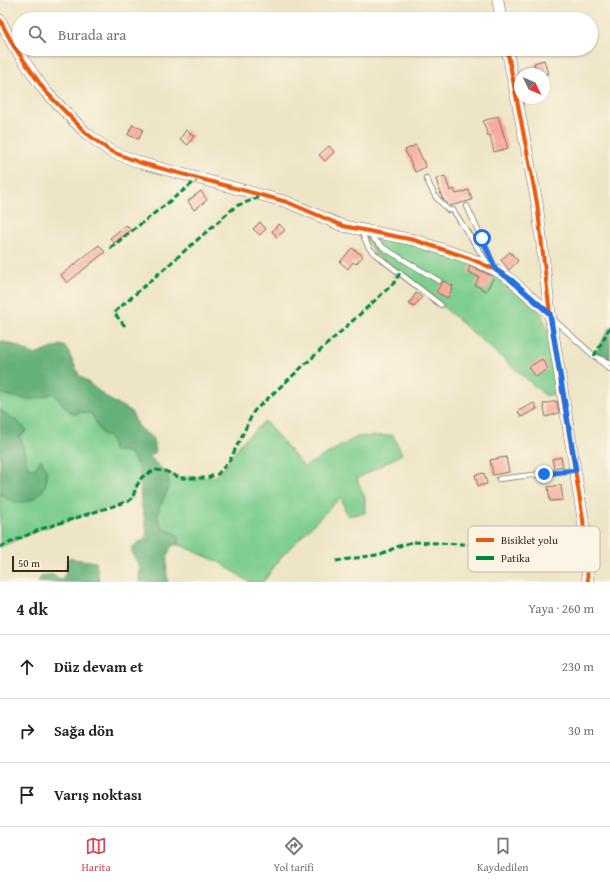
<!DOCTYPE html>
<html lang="tr">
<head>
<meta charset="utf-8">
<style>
	:root { --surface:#fff; --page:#f2f2f2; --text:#222; --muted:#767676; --line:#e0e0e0; --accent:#d1495b }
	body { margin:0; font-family:"Gentium Book Plus",serif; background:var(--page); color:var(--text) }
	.compass { position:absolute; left:514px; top:68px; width:36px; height:36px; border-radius:50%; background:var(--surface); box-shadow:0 1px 3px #0004; rotate:134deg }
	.scale { position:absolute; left:12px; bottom:10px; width:57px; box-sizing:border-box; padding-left:4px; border:2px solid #3b2a1e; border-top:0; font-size:11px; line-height:14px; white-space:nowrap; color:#3b2a1e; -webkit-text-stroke:3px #fcf5e5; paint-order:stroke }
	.stop { position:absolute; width:12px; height:12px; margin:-9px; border:3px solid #1a73e8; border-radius:50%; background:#fff }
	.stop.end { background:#1a73e8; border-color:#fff; box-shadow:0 1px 4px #0008 }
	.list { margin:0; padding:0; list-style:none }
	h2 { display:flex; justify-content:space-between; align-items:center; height:52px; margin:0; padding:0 16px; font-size:17px }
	h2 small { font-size:13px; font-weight:400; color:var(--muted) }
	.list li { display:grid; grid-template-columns:26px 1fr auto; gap:12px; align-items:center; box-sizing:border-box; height:64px; padding:0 16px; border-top:1px solid var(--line) }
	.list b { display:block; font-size:15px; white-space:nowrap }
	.list em { font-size:13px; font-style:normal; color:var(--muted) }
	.icon { flex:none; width:22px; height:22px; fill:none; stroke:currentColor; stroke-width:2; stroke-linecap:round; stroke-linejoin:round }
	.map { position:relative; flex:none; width:610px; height:582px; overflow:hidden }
	.search { position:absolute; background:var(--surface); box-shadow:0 1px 3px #0004; left:12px; right:12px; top:12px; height:44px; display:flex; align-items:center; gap:10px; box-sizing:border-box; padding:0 14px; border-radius:22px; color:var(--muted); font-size:15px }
	.sheet { height:244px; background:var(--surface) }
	nav { display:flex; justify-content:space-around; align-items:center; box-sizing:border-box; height:56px; border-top:1px solid var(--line); background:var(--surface); font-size:11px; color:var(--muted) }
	nav a { display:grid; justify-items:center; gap:2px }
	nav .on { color:var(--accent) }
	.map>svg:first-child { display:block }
</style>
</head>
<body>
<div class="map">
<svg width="610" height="582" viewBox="0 0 610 582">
	<rect width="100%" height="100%" fill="#fcf5e5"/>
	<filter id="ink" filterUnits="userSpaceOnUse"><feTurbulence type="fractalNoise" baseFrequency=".025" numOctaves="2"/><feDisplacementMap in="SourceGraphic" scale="8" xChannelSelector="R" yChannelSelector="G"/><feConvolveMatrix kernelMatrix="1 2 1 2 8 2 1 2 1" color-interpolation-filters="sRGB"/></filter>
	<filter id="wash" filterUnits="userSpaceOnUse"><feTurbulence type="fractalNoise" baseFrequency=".012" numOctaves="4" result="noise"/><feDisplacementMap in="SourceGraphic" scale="16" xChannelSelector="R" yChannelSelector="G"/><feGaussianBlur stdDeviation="0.9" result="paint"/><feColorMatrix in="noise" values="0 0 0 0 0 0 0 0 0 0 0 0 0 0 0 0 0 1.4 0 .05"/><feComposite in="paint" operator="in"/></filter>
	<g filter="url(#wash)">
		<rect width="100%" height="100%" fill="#eee5c6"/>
		<g fill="#7ece8f" stroke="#5c7c56">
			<path d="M381,235L409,242L487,270L505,281L541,313L548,331L560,392L546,396L441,305L376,255L364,237Z"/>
			<path d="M0,393C18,398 36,402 53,393L69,411L74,414L82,412L92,414L103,435C111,438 112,440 112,449L129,452L139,467L142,477L135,489L133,497L129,501L41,529L0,547V494C20,505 32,501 46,485L41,460L35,469L28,467L20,436L27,431L0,410Z"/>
			<path d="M265,421L304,467L357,437L393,435L402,454L357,479L365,498V513L347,516L341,497L283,555L263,582H249L221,563L180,545L178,535C173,533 167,531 163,527C152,516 161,499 169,489L161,470L180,478L214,477L224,469L240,444Z"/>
		</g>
		<g fill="#66b17a" stroke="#506e4c">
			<path d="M610,327V363L594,356Z"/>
			<path d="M0,341L15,345L35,355L61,345L66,347L79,375L110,400L131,411L139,428L152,437L156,450L155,453L149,456C154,462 165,470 168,478C175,493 146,511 163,527C167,531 173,533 178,535L180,545H173C165,553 166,572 168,582H139L140,568L132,553V548C137,542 143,542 147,536C146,523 142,511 141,498C139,474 145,474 129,452L113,451L112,440L99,430L92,414L82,412L74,414L69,411L53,393C33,403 20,399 0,393Z"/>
			<path d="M0,410L18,422L27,430L20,436L28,467L35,469L41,459C55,479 41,504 17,502C12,502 5,497 0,494Z"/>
			<path d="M68,558L96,562L99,582H38L41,577C51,573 53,574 61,579L65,575Z"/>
		</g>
		<g id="blocks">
			<g fill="#faab9e">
				<path d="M34,12L37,19H18Z"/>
				<path d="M544,60L548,74H537L534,63Z"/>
				<path d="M498,116L508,148L494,152L490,135L488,136L483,121Z"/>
				<path d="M132,125L143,129L139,139L128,135Z"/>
				<path d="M186,130L194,136L188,145L180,139Z"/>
				<path d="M416,145L426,167L415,172L405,150Z"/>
				<path d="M329,146L334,152L325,161L319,155Z"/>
				<path d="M445,176L450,191L454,189L456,194L469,190L472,200L450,206L442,198L436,179Z"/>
				<path d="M201,191L207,200L194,210L188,201Z"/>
				<path d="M260,222L266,229L260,235L253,229Z"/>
				<path d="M279,224L285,230L277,237L272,231Z"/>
				<path d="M126,225L131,230L114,243L110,238Z"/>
				<path d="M99,245L105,252L67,283L61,275Z"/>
				<path d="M352,248L363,256L356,264L353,262L348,269L340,262Z"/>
				<path d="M510,252L518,261L509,270L501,260Z"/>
				<path d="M470,266L494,277L486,291L475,285L479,277L468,272Z"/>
				<path d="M443,281L453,286L448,298L436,292Z"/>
				<path d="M416,293L422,297L414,307L409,304Z"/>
				<path d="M542,359L548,369L536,377L529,367Z"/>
				<path d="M557,401L559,413L546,417L543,404Z"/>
				<path d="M534,403L537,409L521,417L518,411Z"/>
				<path d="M506,457L509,472L493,475L490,460Z"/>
				<path d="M561,457L563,466L554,468L552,459Z"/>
				<path d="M484,473L487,484L478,486L475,475Z"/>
				<path d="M561,485L563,500L550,501L548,487Z"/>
			</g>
		</g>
	</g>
	<g filter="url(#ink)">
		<use href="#blocks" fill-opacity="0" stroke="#7a6b59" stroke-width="1"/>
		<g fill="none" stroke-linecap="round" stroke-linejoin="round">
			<defs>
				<g id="service">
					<path d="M426,178L435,196L448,210H453L488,264"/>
					<path d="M467,206L495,268"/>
					<path d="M361,231L369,248L376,255L441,305"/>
					<path d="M368,234L384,248L439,281"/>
					<path d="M553,319L594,356L610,363"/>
					<path d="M599,360L610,369"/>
					<path d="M499,479L574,470"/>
				</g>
				<g id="tertiary">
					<path d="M498,0L501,19"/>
					<path d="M0,20L13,45L45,91L86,133L110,151L141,163L287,202L343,226L414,240L469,258L496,270L510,279L550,314"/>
					<path d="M507,49L537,203L550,314L583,519L588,582"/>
				</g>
			</defs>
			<use href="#service" stroke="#7a6b59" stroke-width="6"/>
			<use href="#tertiary" stroke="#7a6b59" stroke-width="12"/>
			<use href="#service" stroke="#fff" stroke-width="4.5"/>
			<use href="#tertiary" stroke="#fff" stroke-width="11"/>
			<g stroke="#00873e" stroke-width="3" stroke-dasharray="6 3" stroke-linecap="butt">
				<path d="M110,248L198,179"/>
				<path d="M125,326L114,313L117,310L236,206L263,196"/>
				<path d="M594,356L610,327"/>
				<path d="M0,547L41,529L129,501L133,497L135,489L142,477L155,470L165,471L180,478H207L218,474L230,460L254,411L394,283L400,273"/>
				<path d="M336,561L383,554L396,547L412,542L512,546L529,553L587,566"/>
			</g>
			<defs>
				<g id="cycleway">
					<path d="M0,20L13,45L45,91L86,133L110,151L141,163L287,202L343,226L414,240L469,258L496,270L510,279L550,314"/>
					<path d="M507,49L537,203L550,314L583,519L588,582"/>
				</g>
			</defs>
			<use href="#cycleway" stroke="#fcf5e5" stroke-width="6"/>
			<use href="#cycleway" stroke="#e8590c" stroke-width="4"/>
		</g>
	</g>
	<g fill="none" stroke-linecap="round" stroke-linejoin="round" filter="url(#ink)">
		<path stroke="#1a73e8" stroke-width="5" d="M482,238L496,270L510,279L550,314L576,470L544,474"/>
	</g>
	<rect x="468" y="526" width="132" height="46" rx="6" fill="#fcf5e5" stroke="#c2b8a9" stroke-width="1"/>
	<rect x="476" y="538" width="18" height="4" fill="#e8590c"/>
	<rect x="476" y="556" width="18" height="4" fill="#00873e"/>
	<g font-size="11" fill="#3b2a1e">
		<text x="501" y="544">Bisiklet yolu</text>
		<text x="501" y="562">Patika</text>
	</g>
</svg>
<svg class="compass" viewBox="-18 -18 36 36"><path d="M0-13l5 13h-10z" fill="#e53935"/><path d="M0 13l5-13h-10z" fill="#767676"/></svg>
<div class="scale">50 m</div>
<div class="stop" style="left:482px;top:238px"></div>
<div class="stop end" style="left:544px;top:474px"></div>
<div class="search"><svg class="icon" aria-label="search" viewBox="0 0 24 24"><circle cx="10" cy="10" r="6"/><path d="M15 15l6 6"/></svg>Burada ara</div>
</div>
<section class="sheet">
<h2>4 dk<small>Yaya · 260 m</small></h2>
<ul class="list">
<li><svg class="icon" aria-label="ahead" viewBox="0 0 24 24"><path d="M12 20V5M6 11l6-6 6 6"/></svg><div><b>Düz devam et</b></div><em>230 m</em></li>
<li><svg class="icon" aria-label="right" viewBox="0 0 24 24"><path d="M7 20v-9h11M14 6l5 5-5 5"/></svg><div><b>Sağa dön</b></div><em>30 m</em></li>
<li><svg class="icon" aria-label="arrive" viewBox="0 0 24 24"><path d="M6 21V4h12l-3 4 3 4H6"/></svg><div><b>Varış noktası</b></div></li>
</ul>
</section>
<nav>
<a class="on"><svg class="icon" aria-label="map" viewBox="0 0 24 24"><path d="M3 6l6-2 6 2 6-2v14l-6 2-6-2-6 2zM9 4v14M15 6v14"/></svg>Harita</a>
<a><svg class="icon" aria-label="directions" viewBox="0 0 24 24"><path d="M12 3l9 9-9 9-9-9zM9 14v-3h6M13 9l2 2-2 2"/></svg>Yol tarifi</a>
<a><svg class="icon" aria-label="saved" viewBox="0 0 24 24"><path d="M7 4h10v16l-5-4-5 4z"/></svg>Kaydedilen</a>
</nav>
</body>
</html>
